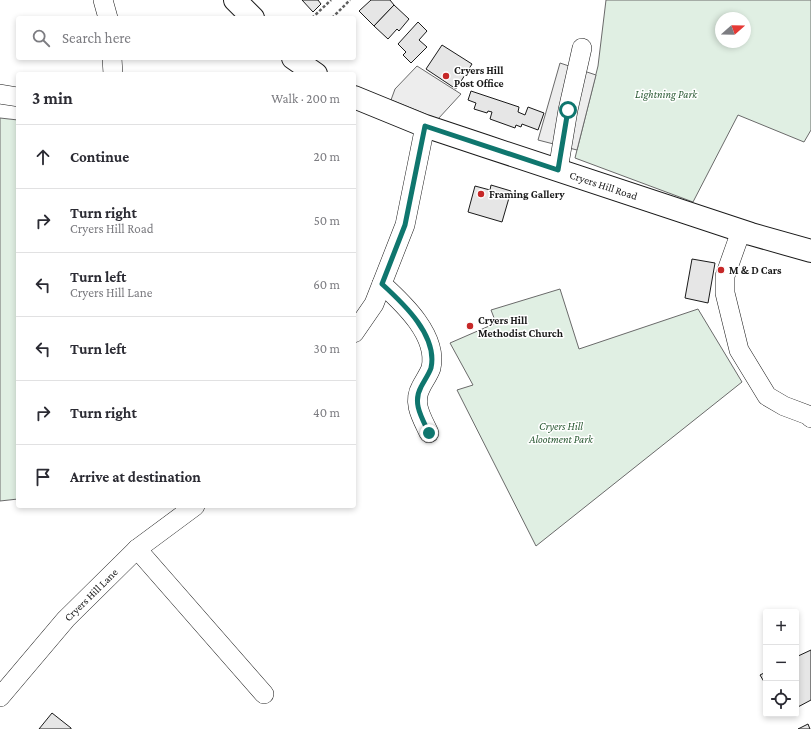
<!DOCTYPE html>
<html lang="en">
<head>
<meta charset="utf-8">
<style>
	:root { --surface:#fff; --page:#f7f7f7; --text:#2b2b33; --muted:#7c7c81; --line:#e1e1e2 }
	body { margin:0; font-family:"Crimson Pro",serif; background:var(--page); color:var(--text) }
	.controls { position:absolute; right:12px; bottom:12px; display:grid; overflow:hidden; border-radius:4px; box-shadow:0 2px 6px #0003 }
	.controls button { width:36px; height:36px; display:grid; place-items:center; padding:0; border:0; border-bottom:1px solid var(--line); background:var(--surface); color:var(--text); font:20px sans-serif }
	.compass { position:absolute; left:715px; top:12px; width:36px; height:36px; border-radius:50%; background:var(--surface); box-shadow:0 2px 6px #0003; rotate:70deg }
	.stop { position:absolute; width:12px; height:12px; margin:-9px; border:3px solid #0f766e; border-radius:50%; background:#fff }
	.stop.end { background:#0f766e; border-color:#fff; box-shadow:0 1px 4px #0008 }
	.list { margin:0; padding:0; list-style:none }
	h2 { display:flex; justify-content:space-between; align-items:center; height:52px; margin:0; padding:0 16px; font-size:17px }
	h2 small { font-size:13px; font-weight:400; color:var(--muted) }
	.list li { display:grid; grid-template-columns:26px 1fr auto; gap:12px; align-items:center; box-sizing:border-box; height:64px; padding:0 16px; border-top:1px solid var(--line) }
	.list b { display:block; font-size:15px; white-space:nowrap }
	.list p { margin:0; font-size:13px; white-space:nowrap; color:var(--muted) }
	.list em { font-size:13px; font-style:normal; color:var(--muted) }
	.icon { flex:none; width:22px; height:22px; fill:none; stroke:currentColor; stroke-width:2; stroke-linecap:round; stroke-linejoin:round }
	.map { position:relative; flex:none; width:811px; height:729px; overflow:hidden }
	.search { position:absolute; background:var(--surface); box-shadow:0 2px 6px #0003; left:16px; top:16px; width:340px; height:44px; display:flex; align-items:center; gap:10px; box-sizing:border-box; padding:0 14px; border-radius:4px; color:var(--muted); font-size:15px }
	.panel { position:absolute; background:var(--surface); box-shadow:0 2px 6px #0003; left:16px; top:72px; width:340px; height:436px; border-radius:4px }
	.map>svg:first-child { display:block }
</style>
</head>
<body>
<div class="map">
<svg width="811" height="729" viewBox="0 0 811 729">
	<rect width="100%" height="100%" fill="#fff"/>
	<g fill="#e0efe3" stroke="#6a6a6a" fill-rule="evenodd">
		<path d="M606,0H811V130L804,142L738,115L693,202L575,158L598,66ZM721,18H745V42H721Z"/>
		<path d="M0,118L18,120V499L0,501Z"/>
		<path d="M560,289L579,349L698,309L742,382L536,546L457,390L473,385L450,343L496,323L491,310Z"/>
	</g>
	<g fill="#ededed" stroke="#6a6a6a">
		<path d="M560,63L596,75L577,150L538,140Z"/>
		<path d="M417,66L461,94L438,119L391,100L395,89Z"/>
	</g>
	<g fill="#e6e6e6" stroke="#1a1a1a">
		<path d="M302,0H318L321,4L313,12Z"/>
		<path d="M371,0H390L394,5L374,26L359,11Z"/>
		<path d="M394,5L409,19L399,31L397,29L388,39L374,26Z"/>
		<path d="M418,22L427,31L419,40L427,47L411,63L403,55L406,52L398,44Z"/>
		<path d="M442,45L472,64L456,89L426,69Z"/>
		<path d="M471,91L519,107L518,112L525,115L528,107L544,113L538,130L522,124L521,127L516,125L515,128L490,119L492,112L488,111L487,113L474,109L476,103L468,100Z"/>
		<path d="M491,185L511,191L502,222L468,212L475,186L490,190Z"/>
		<path d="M692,259L715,263L708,303L685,298Z"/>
		<path d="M811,650V700L796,708V657Z"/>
		<path d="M766,672V685L760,675Z"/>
		<path d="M52,713L71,728V729H39Z"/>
		<path d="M808,724L810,729H798Z"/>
	</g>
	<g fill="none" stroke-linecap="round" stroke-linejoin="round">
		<defs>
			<g id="minor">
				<path d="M103,0L108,18"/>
				<path d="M112,58L113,74"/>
				<path d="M0,94L18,97"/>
				<path d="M558,170L568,110L582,48"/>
				<path d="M741,231L725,276V293L739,350L767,396L784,406L808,415L811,418"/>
				<path d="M382,284C404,304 438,336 431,368C429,374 424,381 421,387C412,403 422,418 429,433"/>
				<path d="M354,333L374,304L405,225L425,126"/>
				<path d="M137,549L264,694"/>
				<path id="s1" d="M0,697L66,619L137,549L195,506"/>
			</g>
			<g id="major">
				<path d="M235,0L253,18"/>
				<path d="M293,58L316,74"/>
				<path id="s2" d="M354,97L425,126L485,146L751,234L811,251"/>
			</g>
		</defs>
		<use href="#minor" stroke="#1a1a1a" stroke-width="20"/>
		<use href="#major" stroke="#1a1a1a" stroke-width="24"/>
		<g stroke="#5f5f5f" stroke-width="2.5" stroke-dasharray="3 2" stroke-linecap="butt">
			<path d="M312,18L331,0"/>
			<path d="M332,18L350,0"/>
		</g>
		<use href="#minor" stroke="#fff" stroke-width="19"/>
		<use href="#major" stroke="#fff" stroke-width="22"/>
	</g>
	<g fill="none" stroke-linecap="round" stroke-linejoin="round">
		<path stroke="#0f766e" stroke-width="5" d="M429,433C422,418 412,403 421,387C424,381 429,374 431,368C438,336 404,304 382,284L405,225L425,126L558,170L568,110"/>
	</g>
	<g fill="#c62828" stroke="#fff" stroke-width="1.5">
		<circle cx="446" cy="76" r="4"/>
		<circle cx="481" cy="194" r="4"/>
		<circle cx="721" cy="270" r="4"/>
		<circle cx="470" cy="326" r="4"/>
	</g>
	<g text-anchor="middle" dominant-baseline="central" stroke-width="3" stroke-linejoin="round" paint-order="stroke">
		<g font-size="11" font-weight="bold" fill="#1a1a1a" stroke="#fff" text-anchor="start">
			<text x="454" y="70">Cryers Hill<tspan x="454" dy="13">Post Office</tspan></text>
			<text x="489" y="194">Framing Gallery</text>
			<text x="729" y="270">M &amp; D Cars</text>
			<text x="478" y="320">Cryers Hill<tspan x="478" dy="13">Methodist Church</tspan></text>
		</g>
		<g font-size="11" font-style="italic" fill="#2b5a34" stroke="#fff">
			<text x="666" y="94">Lightning Park</text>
			<text x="561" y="426">Cryers Hill<tspan x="561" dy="13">Alootment Park</tspan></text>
		</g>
		<g font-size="11" fill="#1a1a1a" stroke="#fff">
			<text stroke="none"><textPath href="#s2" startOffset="265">Cryers Hill Road</textPath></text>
			<text stroke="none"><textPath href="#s1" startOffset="137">Cryers Hill Lane</textPath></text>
		</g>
	</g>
</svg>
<div class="controls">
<button>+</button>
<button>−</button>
<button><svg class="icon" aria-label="locate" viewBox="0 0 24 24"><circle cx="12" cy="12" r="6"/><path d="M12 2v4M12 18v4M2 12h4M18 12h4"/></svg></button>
</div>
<svg class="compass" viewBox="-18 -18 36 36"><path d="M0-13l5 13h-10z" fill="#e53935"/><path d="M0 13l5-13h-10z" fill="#7c7c81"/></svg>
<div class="stop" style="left:568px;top:110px"></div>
<div class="stop end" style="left:429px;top:433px"></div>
<div class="search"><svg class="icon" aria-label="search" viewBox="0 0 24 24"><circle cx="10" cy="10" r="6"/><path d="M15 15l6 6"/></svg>Search here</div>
<section class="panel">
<h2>3 min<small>Walk · 200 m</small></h2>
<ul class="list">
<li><svg class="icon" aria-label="ahead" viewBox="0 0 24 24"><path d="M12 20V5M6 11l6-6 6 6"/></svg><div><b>Continue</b></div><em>20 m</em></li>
<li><svg class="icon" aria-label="right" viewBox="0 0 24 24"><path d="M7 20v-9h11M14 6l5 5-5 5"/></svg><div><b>Turn right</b><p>Cryers Hill Road</p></div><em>50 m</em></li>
<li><svg class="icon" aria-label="left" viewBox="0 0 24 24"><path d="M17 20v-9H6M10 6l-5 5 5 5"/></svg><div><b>Turn left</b><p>Cryers Hill Lane</p></div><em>60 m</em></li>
<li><svg class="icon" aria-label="left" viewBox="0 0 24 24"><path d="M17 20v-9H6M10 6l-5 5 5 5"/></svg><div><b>Turn left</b></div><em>30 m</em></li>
<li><svg class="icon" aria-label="right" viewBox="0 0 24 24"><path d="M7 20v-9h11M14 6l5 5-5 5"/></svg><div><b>Turn right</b></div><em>40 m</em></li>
<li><svg class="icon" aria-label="arrive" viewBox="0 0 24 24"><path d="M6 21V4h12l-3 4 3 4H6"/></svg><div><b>Arrive at destination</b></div></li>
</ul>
</section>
</div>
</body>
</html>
